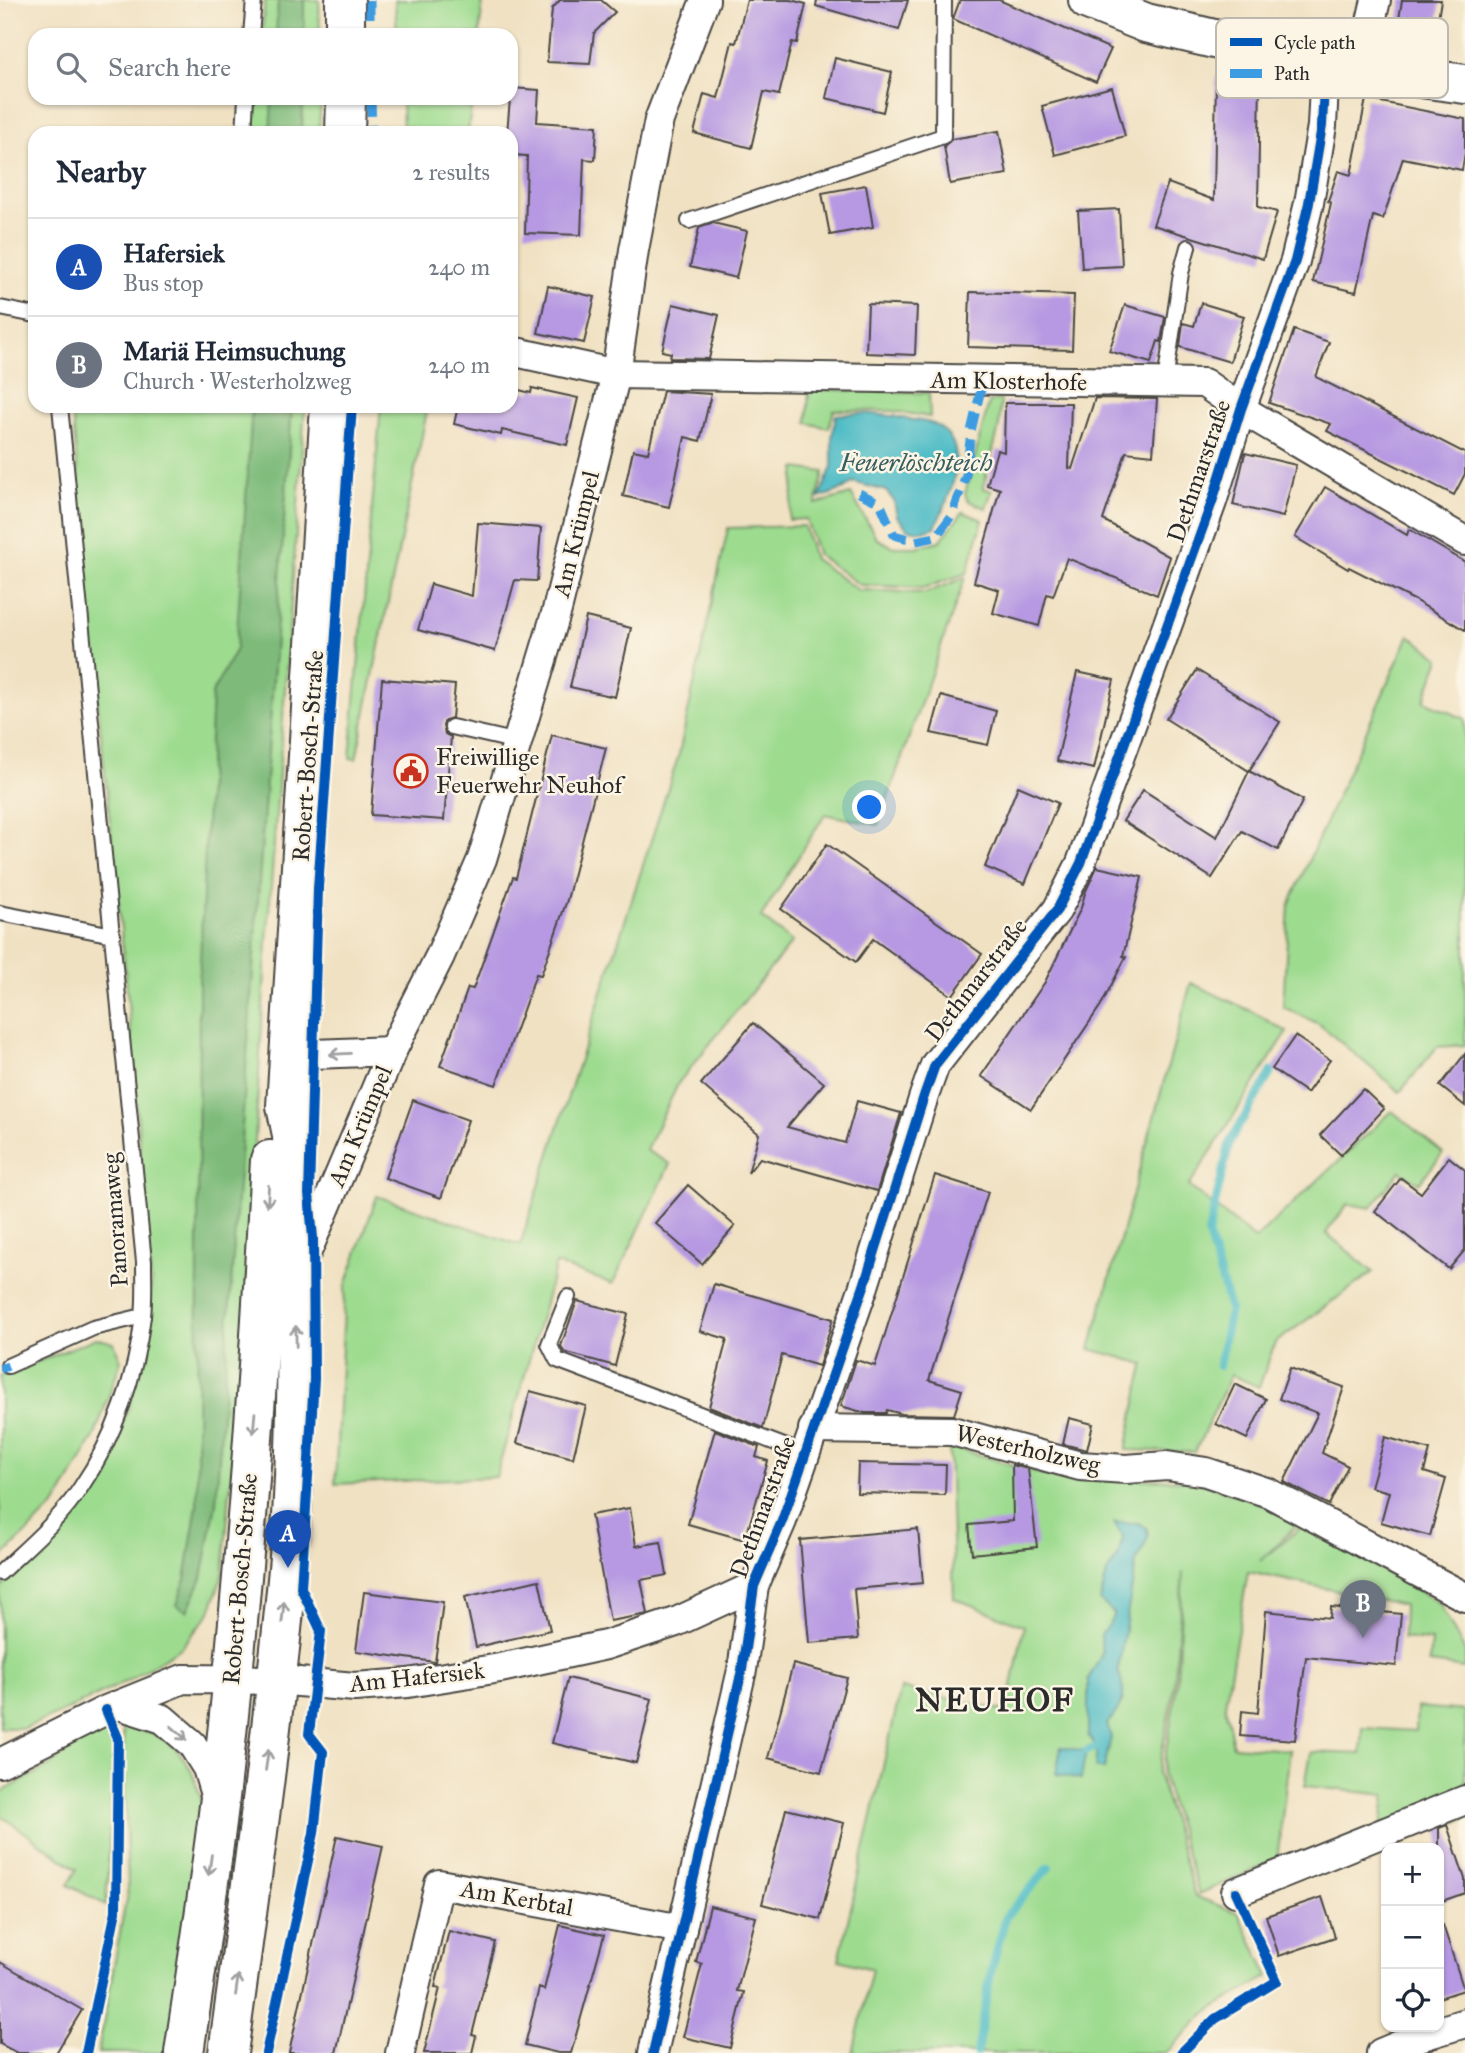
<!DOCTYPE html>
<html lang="en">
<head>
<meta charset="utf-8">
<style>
	:root { --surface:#fff; --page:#f2f2f3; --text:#1f2937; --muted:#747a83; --line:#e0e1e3; --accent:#b45309 }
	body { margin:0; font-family:"IM FELL Great Primer",serif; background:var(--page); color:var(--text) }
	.controls { position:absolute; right:21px; bottom:21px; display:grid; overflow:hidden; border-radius:14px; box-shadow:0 2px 5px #0004 }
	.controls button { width:63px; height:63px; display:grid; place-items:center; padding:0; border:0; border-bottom:2px solid var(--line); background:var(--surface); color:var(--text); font:35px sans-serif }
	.you { position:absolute; left:870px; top:808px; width:24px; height:24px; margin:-18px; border:5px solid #fff; border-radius:50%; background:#1a73e8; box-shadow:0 0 0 10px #1a73e833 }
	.badge { display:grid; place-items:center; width:46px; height:46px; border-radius:50%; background:var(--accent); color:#fff; font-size:23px; font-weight:700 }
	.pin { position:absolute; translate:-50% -58px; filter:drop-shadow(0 2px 4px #0008) }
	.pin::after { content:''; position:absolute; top:37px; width:24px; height:21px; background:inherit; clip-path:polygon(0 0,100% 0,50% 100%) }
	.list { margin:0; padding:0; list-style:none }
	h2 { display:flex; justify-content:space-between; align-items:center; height:91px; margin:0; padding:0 28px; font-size:30px }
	h2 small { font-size:23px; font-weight:400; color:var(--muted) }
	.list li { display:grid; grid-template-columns:46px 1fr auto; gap:21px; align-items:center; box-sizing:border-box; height:98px; padding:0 28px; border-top:2px solid var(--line) }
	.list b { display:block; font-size:26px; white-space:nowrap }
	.list p { margin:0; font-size:23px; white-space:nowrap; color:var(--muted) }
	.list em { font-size:23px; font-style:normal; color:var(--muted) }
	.icon { flex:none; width:38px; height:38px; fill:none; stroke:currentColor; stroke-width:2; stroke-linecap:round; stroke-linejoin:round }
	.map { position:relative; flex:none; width:1465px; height:2053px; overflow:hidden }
	.search { position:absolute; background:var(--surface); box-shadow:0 2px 5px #0004; left:28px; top:28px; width:490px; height:77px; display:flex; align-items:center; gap:18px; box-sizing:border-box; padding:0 24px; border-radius:21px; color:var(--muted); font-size:26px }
	.panel { position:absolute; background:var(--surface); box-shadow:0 2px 5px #0004; left:28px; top:126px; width:490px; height:287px; border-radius:21px }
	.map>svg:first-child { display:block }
</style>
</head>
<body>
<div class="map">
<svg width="1465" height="2053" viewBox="0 0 1465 2053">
	<rect width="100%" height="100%" fill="#fcf5e5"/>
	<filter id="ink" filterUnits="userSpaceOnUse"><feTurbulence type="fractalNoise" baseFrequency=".0143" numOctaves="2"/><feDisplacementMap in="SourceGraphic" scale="14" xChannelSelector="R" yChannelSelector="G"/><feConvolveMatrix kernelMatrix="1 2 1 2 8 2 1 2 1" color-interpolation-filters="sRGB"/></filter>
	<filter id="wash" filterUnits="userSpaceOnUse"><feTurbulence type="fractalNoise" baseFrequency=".00686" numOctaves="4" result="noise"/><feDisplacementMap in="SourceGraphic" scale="28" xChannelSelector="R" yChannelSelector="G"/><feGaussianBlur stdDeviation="1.57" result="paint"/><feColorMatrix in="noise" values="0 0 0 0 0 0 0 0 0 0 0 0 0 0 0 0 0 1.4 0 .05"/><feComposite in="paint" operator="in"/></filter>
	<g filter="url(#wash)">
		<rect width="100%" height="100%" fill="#f0e1c2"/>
		<g fill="#9ddb8f" stroke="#64835d" stroke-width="2">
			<path d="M265,0H319L320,35H262Z"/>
			<path d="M395,0H483L479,35H397Z"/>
			<path d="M256,98H321L319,133H253Z"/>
			<path d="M402,98H472L468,133H403Z"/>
			<path d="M809,389L929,393L930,417L893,411L834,410L829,428L807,423Z"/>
			<path d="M1001,399L999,427L983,488L992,491L986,508L968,501L965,494L989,402Z"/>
			<path d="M72,406H305L265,971L244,1324L223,1574L209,1614L182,1647L131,1679L71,1708L25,1728H0V1589C24,1565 51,1544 71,1517C125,1447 145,1367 151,1282L126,978L92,647Z"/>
			<path d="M381,406H428L356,759L350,758Z"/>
			<path d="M796,468L824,472L816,504L851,494L877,539L894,547H916L940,541L963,512L983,520L967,573L924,588L860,585L818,555L806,519L789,520Z"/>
			<path d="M804,526L814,559L858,590L925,593L965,578L878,825L825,814L761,917L792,942L679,1082L646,1150L670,1164L613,1284L556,1264L496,1477L335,1484L345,1288L377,1196L520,1245L679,754L728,528Z"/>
			<path d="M1409,635L1440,658L1424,701L1465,719V1045L1437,1047L1400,1092L1319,1024L1283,1007L1289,905Z"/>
			<path d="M1191,983L1251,1011L1287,1032L1189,1186L1255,1239L1392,1111L1443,1153L1419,1183L1400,1171L1371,1208L1348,1204L1326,1233L1373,1272L1275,1343L1259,1387L1231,1375L1195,1452L1126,1450L1144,1364L1090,1349Z"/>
			<path d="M96,1338L114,1343L121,1361L95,1435L56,1504L0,1559V1377Z"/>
			<path d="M949,1446L1056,1478L1185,1480L1209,1485L1260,1503L1298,1524L1260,1561L1301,1527L1339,1545L1439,1603L1465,1652V1668L1429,1663L1431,1641L1403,1638L1404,1605L1248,1572L1225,1705L1233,1746L1290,1750L1277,1860L1199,1894L1162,1774L1177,1685L1183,1572L1174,1687L1158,1773L1195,1896L1238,1913L1269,1976L1207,2012L1166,2053H853L872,1969L839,1960L901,1688L1007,1711L1024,1626L954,1598Z"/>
			<path d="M1417,1707L1465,1711V1819L1378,1850L1385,1795L1305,1786L1311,1752L1361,1754L1363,1728L1416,1731Z"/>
			<path d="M123,1727C172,1731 194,1761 202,1807L169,2053H98L128,1889Z"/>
			<path d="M115,1729L106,1905L68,1885L77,1869L0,1815V1793L49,1766L85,1737Z"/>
		</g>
		<g fill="#7ebb7a" stroke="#547352" stroke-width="2">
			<path d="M278,0H304V35H276Z"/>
			<path d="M272,98H303L302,133H270Z"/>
			<path d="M252,406H292L216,1503L202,1578L187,1611L177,1605L185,1580L197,1505L199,984L212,693L236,649Z"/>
		</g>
		<g fill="#4ebcc6" stroke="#3c7478" stroke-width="2">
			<path d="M836,415C859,412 885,414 907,419C917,421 931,421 939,427C973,449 948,500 935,527L923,531L908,529L897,516L894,501L886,491L853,482L844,489L819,498L832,467V438Z"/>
			<path d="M1114,1522L1138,1523L1147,1528L1148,1538L1136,1562L1118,1670C1128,1696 1124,1704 1107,1724L1111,1737L1104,1769L1095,1767L1097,1747L1088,1735V1680L1102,1654L1101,1635L1115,1614L1100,1601L1107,1573L1118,1557L1123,1537Z"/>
			<path d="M1061,1747L1086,1751L1081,1779L1056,1774Z"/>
		</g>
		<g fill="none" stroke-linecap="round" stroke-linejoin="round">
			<g stroke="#4ebcc6" stroke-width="8">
				<path d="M1219,1366L1230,1309L1208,1234L1230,1141L1272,1071"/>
				<path d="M1086,1751L1097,1747"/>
				<path d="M977,2053L991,1972L1006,1916L1049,1867"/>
			</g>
		</g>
		<g id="blocks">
			<g fill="#b699e2">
				<path d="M560,0H601L615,12L594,33L590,64L547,62L552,9Z"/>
				<path d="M747,0H791L806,4L797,43L792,42L779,95L764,92L751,148L694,133L704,94L718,98L732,42L736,43Z"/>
				<path d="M817,0H908L899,30L816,6Z"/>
				<path d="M960,0H999L1111,49L1096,82L953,19Z"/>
				<path d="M1402,0H1441L1436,31L1398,26Z"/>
				<path d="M835,58L892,72L883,112L826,98Z"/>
				<path d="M1216,76L1260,77L1258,207L1277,212L1263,259L1153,225L1168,183L1214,200Z"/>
				<path d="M1112,87L1125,136L1055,155L1042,106Z"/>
				<path d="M511,88L539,90L537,122L597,126L595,160L584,159L581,235L525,233L527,156L511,155V133H507Z"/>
				<path d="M1366,99L1465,119V153L1462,170L1403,158L1383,219L1373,216L1356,292L1313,282L1331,203L1328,201L1338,171L1351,175Z"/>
				<path d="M999,131L1007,174L950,184L944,146L952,139Z"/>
				<path d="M866,185L873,227L830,235L822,193Z"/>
				<path d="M1119,209L1122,266L1082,268L1078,211Z"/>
				<path d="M713,223L747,231L736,278L690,267L699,228Z"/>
				<path d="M548,286L595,297L584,343L538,333Z"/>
				<path d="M970,292L1074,295L1072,350L968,347Z"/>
				<path d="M1201,303L1244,316L1230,362L1180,347L1183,323L1194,326Z"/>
				<path d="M673,304L719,315L709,359L670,358L671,353L662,351Z"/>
				<path d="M868,304L917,306L915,355L866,353Z"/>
				<path d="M1125,305L1165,317L1161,342L1158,341L1151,363L1109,351Z"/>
				<path d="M1294,330L1329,342L1316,377L1465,453V474L1454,495L1327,431L1331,424L1269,403Z"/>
				<path d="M511,388L531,393L532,388L578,398L567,445L502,430L501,435L454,424L458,406H511Z"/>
				<path d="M663,391L711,394L700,441L685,437L669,507L623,496L633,450L648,453Z"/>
				<path d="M1095,398L1157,399L1153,455L1126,452L1103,520L1170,557L1157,595L1067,558L1053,596L1047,594L1039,626L993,613L999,590L974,582L1000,489L987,485L997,450L1004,452L1005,403H1071L1069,468L1072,469Z"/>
				<path d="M1245,453L1296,465L1283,517L1233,505Z"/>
				<path d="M1325,487L1407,535L1409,529L1465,562V630L1414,600L1349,567L1348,569L1295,537Z"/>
				<path d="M478,523L541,528L537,581L515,580L495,651L418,630L431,584L472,596Z"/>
				<path d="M586,617L631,628L615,697L570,687Z"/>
				<path d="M1197,670L1280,722L1249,771L1166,719Z"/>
				<path d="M1077,672L1114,680L1094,769L1057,761Z"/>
				<path d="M382,679L455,685L452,718L445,720L443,726L445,734L451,737L444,820L371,815Z"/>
				<path d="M941,696L996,711L988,745L931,733Z"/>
				<path d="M552,735L606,748L567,900L541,975L536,974L496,1085L440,1066L468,988L473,989L513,877L516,878Z"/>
				<path d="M1249,771L1303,800L1278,850L1242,831L1212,878L1123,821L1143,790L1217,837Z"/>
				<path d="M1018,786L1058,803L1025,884L985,867Z"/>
				<path d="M827,844L982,954L952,996L873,939L856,962L781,909Z"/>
				<path d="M1097,867L1142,877L1123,956L1126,957L1101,1005L1031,1109L981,1076L1045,982L1081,908L1085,893Z"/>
				<path d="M753,1023L824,1083L787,1127L845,1143L857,1101L901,1113L877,1191L760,1158L748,1173L759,1134L701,1084Z"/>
				<path d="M1295,1036L1330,1060L1307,1093L1272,1069Z"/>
				<path d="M1465,1054V1106L1440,1086Z"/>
				<path d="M1363,1089L1384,1109L1341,1155L1320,1135Z"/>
				<path d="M413,1100L468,1120L441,1198L385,1178Z"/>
				<path d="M1449,1157L1465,1170V1250L1449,1269L1375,1211L1401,1178L1421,1193Z"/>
				<path d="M935,1175L988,1192L929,1380L962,1390L954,1415L902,1414L887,1410L886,1413H865L841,1406L856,1360L875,1366Z"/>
				<path d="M688,1185L735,1226L702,1264L655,1223Z"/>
				<path d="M714,1284L833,1319L819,1366L782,1355L763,1428L709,1407L727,1339L700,1331Z"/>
				<path d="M577,1301L628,1314L615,1366L564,1352L561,1346Z"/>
				<path d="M1290,1368L1344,1387L1322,1453L1348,1466L1329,1505L1284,1482L1318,1413L1279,1399Z"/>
				<path d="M1235,1384L1266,1399L1247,1439L1216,1424Z"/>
				<path d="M530,1391L586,1406L573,1458L517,1443Z"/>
				<path d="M1069,1418L1093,1424L1087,1450L1063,1444Z"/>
				<path d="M715,1430L759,1447L756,1457L768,1461L745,1540L688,1524Z"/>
				<path d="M1385,1437L1430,1450L1424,1472L1446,1479L1430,1536L1381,1522L1389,1492L1371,1487Z"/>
				<path d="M858,1463L946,1465L945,1495L857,1493Z"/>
				<path d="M1012,1465L1028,1469L1037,1547L972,1554L969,1525L1013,1521Z"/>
				<path d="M630,1508L636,1546L661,1542L667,1575L641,1580L648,1614L610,1621L591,1515Z"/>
				<path d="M918,1529L923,1583L854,1589L858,1639L809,1643L800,1540Z"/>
				<path d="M539,1580L550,1630L476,1647L465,1597Z"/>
				<path d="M364,1592L443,1602L435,1662L356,1651Z"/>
				<path d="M1331,1607L1401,1614L1396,1666L1306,1657L1295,1740L1240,1736L1242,1711L1258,1713L1266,1611L1330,1618Z"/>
				<path d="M793,1664L847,1678L821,1772L768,1758Z"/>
				<path d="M568,1678L652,1699L636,1763L552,1743Z"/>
				<path d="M786,1809L844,1823L820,1919L762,1904Z"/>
				<path d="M1447,1825L1465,1879V1893L1439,1902V1828Z"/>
				<path d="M337,1836L383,1846L336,2053H289Z"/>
				<path d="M1322,1897L1335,1937L1279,1956L1266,1916Z"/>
				<path d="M710,1906L756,1917L737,1991L744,1992L730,2048L683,2037L702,1964L696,1962Z"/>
				<path d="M560,1925L604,1935L571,2053H558L525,2045L539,1988L544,1990Z"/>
				<path d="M1443,1925L1464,1990L1439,1998V1926Z"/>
				<path d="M449,1931L495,1942L472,2035L476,2036L472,2053H424L440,1988L435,1987Z"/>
				<path d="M0,1962L82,2010L56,2053H17L0,2044Z"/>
			</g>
		</g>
	</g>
	<g filter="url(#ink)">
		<use href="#blocks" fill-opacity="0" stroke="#494642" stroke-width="2"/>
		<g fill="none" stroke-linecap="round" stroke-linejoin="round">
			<defs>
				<g id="lane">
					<path d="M251,35L254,0"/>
					<path d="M244,133L246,98"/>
					<path d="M689,221L943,136L944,0"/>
					<path d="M0,308L35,315"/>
					<path d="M1165,382L1181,273L1188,247"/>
					<path d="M452,727L518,742"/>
					<path d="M0,913L113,935"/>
					<path d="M568,1297L549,1344L557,1360L805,1454"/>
					<path d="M8,1366L93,1328L143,1316"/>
					<path d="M0,1573C28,1546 60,1520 81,1487C115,1437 136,1376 143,1316C145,1299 144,1280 144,1262L60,406"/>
				</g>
				<g id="street">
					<path d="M1360,68L1376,0"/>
					<path d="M511,351L616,374L1204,383L1241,409L1465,541"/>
					<path d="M288,1055L392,1051"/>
					<path d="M300,1268L392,1051L440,956L482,859L557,610L616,374L634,250L659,120L705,0"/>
					<path d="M813,1429L952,1431L1080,1466L1126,1469L1167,1466L1206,1472L1269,1493L1465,1597"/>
					<path d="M119,1705L163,1719L192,1744L207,1768L216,1798"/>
					<path d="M0,1763L106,1710L183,1679L276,1680L355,1687L408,1683L500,1668L606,1645L676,1622L754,1586"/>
					<path d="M1236,1892L1465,1800"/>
					<path d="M400,2053L439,1884L682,1929"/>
					<path d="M653,2053L742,1670L754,1586L782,1521L864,1286L924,1096L935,1065L1057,910L1081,863L1212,502L1241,409L1295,261L1309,203L1322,126L1325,65"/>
					<path d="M1381,2053L1419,2037L1465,2023"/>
				</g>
				<g id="secondary">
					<path d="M345,0V35"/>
					<path d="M1088,0L1146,23L1325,65L1465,84"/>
					<path d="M345,133L346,98"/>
					<path d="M184,2053C196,1971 209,1888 219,1806C244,1592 259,1376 270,1160"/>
					<path d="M228,2053C250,1892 273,1731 288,1569C301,1425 296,1280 292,1135L286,1106L330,406"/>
				</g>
			</defs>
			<use href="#lane" stroke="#494642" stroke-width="18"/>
			<use href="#street" stroke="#494642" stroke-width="32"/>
			<use href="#secondary" stroke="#494642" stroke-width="42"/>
			<use href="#lane" stroke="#fff" stroke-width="14"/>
			<use href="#street" stroke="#fff" stroke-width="28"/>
			<use href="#secondary" stroke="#fff" stroke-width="38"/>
			<g stroke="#3d9ce1" stroke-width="9" stroke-dasharray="18 9" stroke-linecap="butt">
				<path d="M370,0V35"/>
				<path d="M371,98L372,133"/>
				<path d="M859,493L880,503L894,535L916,541L936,537L952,515L966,475L971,431L983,381"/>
				<path d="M0,1369L8,1366"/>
			</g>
			<defs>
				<g id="cycleway">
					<path d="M86,2053L116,1911L118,1738L106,1710"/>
					<path d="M266,2053L314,1833L323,1752L309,1734L321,1631L301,1588L314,1379L313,1238L309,1194L318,888L352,406"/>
					<path d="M653,2053L742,1670L754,1586L782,1521L864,1286L924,1096L935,1065L1057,910L1081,863L1212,502L1241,409L1295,261L1309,203L1322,126L1325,65"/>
					<path d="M1181,2053L1215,2019L1277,1981L1236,1892"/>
				</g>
			</defs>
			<use href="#cycleway" stroke="#fcf5e5" stroke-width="15"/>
			<use href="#cycleway" stroke="#0057b8" stroke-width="10"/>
		</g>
		<defs><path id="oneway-shaft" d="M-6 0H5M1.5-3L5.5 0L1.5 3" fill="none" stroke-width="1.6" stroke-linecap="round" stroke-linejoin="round" transform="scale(1.75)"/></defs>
		<g stroke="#a0a0a0">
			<use href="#oneway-shaft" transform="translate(340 1054) rotate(177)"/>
			<use href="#oneway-shaft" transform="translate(268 1196) rotate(93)"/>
			<use href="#oneway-shaft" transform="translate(296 1336) rotate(-91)"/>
			<use href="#oneway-shaft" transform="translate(254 1423) rotate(95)"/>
			<use href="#oneway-shaft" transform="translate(283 1612) rotate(-84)"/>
			<use href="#oneway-shaft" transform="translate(179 1733) rotate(41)"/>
			<use href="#oneway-shaft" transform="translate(267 1760) rotate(-82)"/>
			<use href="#oneway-shaft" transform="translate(210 1865) rotate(98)"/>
			<use href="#oneway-shaft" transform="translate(237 1985) rotate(-82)"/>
		</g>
	</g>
	<defs>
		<symbol id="civic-ring" viewBox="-11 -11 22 22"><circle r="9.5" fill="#fcf5e5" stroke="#c8321e" stroke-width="1.5"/><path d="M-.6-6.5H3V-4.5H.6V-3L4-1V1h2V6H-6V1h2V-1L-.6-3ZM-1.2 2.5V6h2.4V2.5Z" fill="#c8321e"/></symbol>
	</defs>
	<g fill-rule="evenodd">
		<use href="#civic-ring" x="392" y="752" width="38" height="38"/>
	</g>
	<g text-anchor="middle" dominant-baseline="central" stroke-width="5" stroke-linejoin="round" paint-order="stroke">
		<g font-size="24" fill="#2b2b2b" stroke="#fcf5e5">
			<text transform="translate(1009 381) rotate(1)">Am Klosterhofe</text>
			<text transform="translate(1199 471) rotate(-71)">Dethmarstraße</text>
			<text transform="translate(576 534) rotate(-76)">Am Krümpel</text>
			<text transform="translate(308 756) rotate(-86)">Robert-Bosch-Straße</text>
			<text transform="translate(976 980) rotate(-52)">Dethmarstraße</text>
			<text transform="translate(360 1126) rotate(-67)">Am Krümpel</text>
			<text transform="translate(115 1220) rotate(-94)">Panoramaweg</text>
			<text transform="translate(1028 1449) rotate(13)">Westerholzweg</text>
			<text transform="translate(763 1507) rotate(-70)">Dethmarstraße</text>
			<text transform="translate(240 1579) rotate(-85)">Robert-Bosch-Straße</text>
			<text transform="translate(417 1677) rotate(-6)">Am Hafersiek</text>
			<text transform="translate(517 1898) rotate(10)">Am Kerbtal</text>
		</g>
		<g font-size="24" fill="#2b2b2b" stroke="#fcf5e5" text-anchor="start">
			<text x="436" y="757">Freiwillige<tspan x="436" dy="28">Feuerwehr Neuhof</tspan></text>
		</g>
		<g font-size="26" font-style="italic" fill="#375e61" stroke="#fcf5e5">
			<text x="916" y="462">Feuerlöschteich</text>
		</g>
		<g font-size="32" font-weight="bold" letter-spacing="2" fill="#2b2b2b" stroke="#fcf5e5">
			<text x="995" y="1700">NEUHOF</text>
		</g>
	</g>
	<rect x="1216" y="18" width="232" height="80" rx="10" fill="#fcf5e5" stroke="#bdb8ad" stroke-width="2"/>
	<rect x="1230" y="38" width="32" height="8" fill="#0057b8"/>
	<rect x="1230" y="69" width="32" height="9" fill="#3d9ce1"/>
	<g font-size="19" fill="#2b2b2b">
		<text x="1274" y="49">Cycle path</text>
		<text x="1274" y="80">Path</text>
	</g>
</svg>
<div class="controls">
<button>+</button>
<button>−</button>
<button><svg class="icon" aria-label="locate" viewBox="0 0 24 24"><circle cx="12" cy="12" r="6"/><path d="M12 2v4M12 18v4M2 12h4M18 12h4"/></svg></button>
</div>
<div class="you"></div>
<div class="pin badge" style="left:288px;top:1568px;background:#1a4fb4">A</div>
<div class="pin badge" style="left:1363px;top:1638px;background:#6b7280">B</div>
<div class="search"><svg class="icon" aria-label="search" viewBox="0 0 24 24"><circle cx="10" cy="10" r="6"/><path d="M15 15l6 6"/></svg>Search here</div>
<section class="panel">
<h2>Nearby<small>2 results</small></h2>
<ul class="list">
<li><span class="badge" style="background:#1a4fb4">A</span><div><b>Hafersiek</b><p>Bus stop</p></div><em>240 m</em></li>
<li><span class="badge" style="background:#6b7280">B</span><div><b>Mariä Heimsuchung</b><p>Church · Westerholzweg</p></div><em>240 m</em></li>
</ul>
</section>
</div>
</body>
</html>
